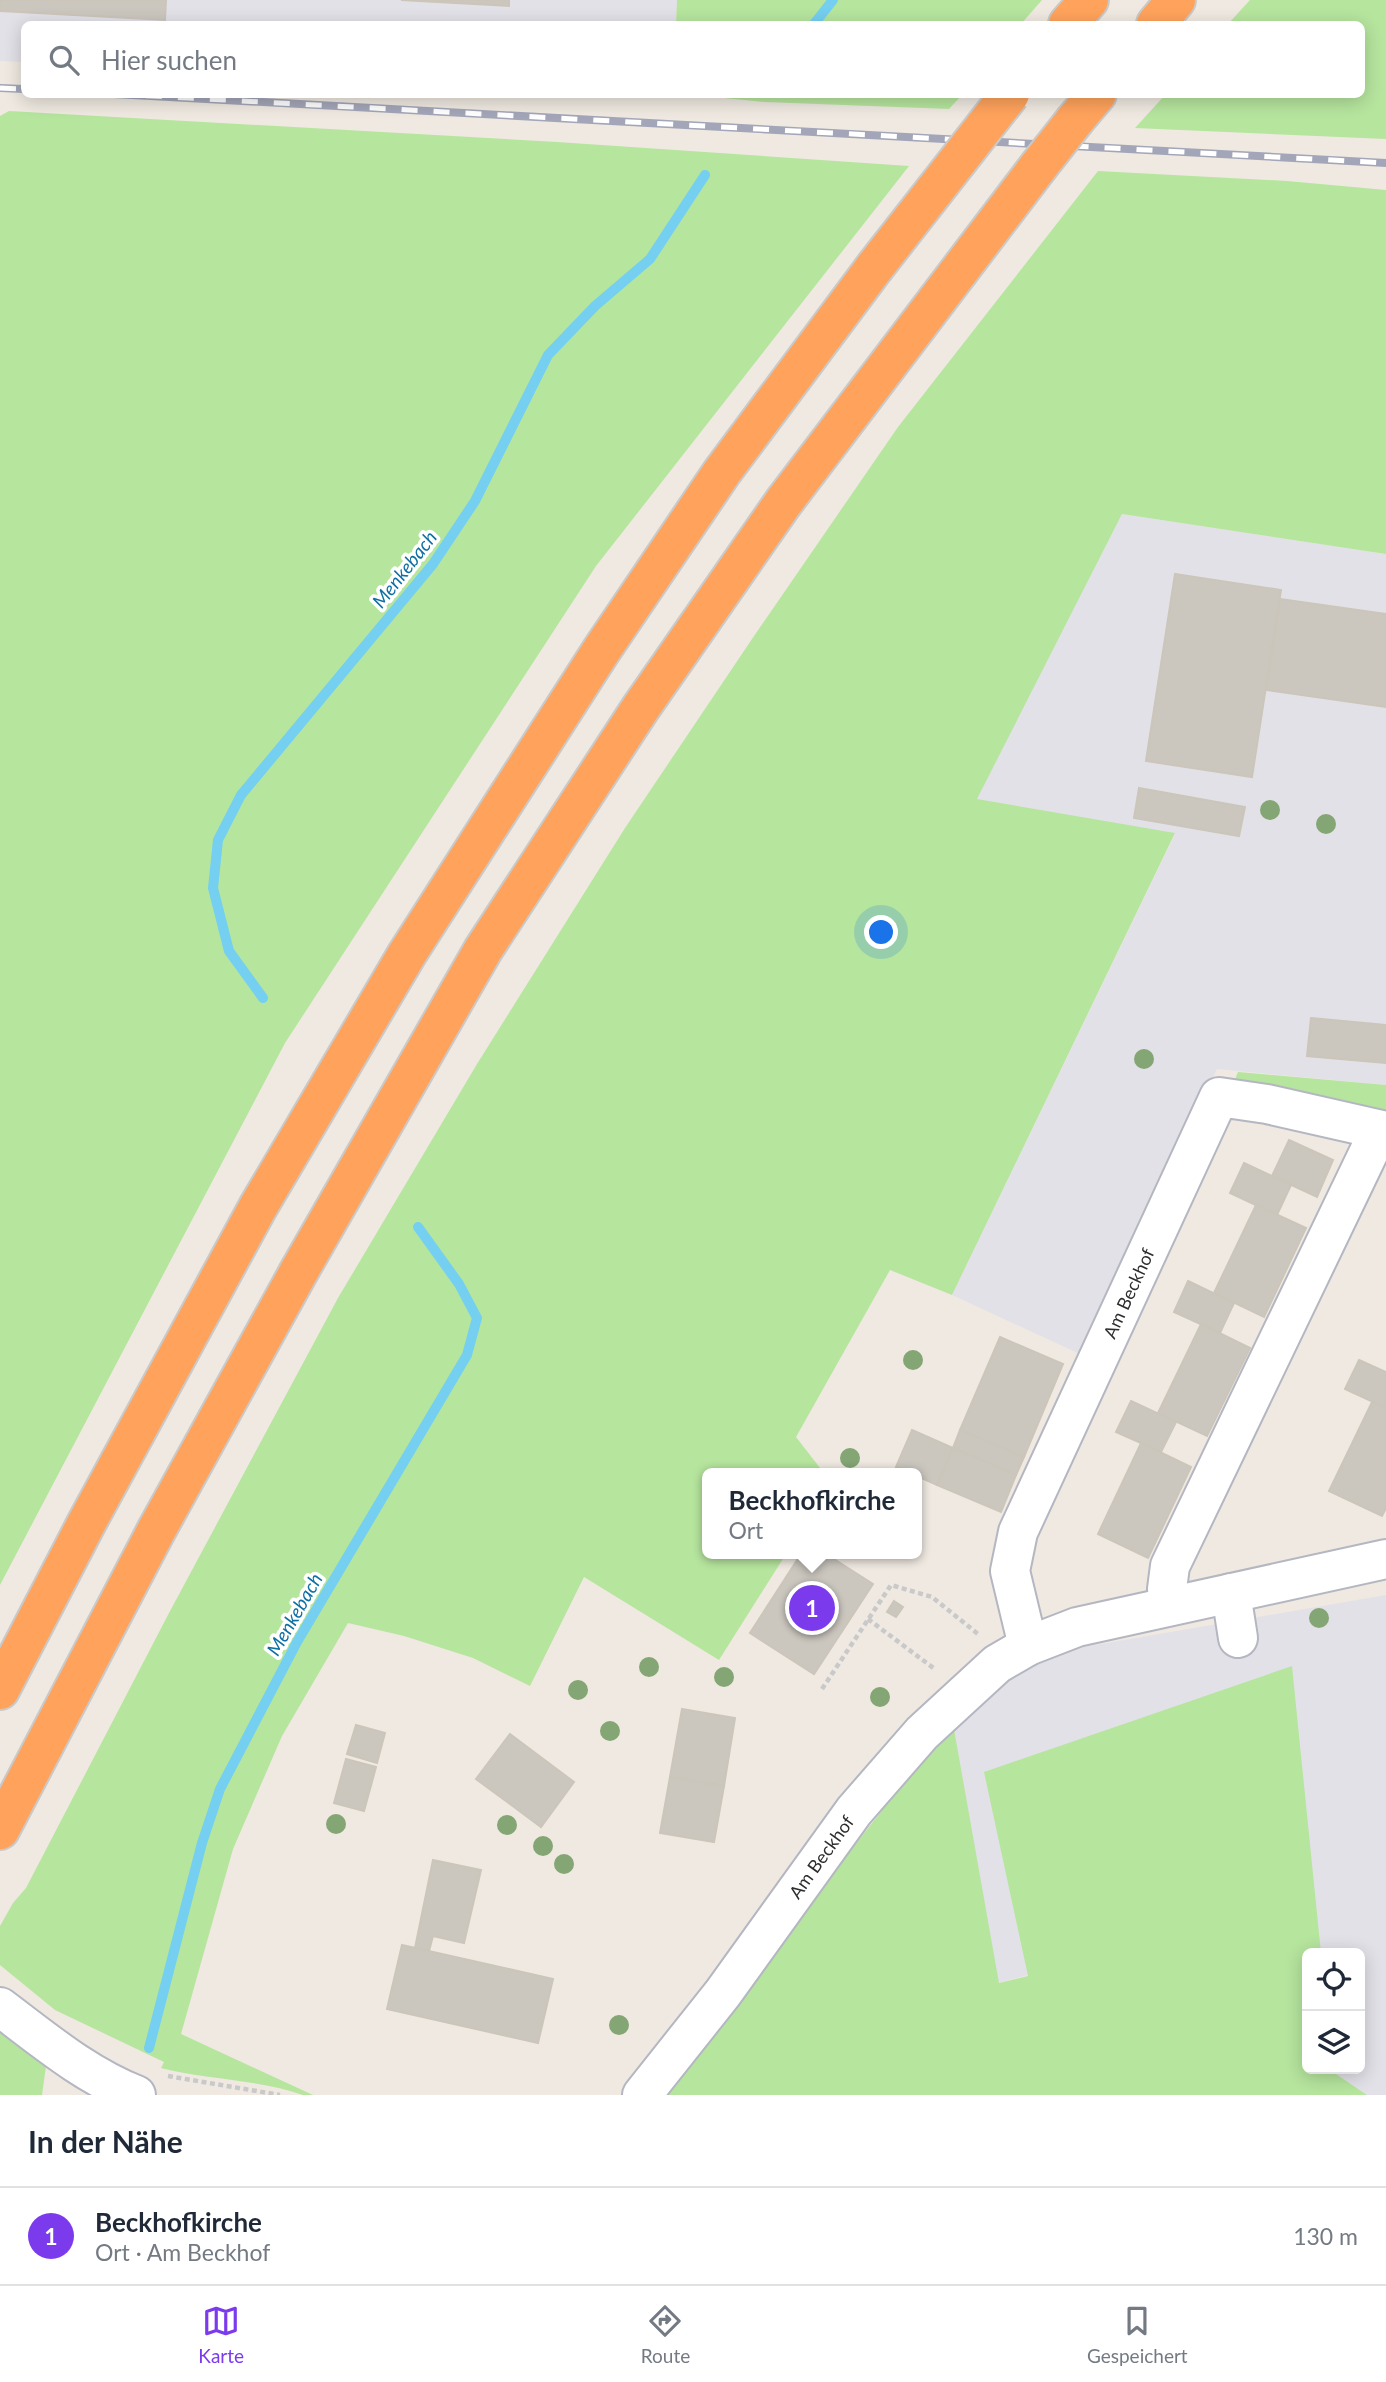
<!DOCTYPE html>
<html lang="de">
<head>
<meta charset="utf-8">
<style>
	:root { --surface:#fff; --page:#f2f2f3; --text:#1f2937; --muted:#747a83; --line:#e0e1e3; --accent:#7c3aed }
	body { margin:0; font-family:Lato,sans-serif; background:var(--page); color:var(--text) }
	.controls { position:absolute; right:21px; bottom:21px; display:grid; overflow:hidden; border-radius:10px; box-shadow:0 4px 18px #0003 }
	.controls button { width:63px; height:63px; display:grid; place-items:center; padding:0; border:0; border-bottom:2px solid var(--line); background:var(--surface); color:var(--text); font:35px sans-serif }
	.you { position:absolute; left:882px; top:933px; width:24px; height:24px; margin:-18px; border:5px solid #fff; border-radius:50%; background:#1a73e8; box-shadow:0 0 0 10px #1a73e833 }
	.badge { display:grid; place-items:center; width:46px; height:46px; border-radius:50%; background:var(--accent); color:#fff; font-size:23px; font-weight:700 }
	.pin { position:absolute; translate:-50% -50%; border:4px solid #fff; box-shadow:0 2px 7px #0006 }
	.popup { position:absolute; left:702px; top:1468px; width:220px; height:91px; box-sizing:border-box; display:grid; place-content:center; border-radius:10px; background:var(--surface); filter:drop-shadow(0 2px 5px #0005); font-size:23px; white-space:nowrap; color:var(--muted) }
	.popup b { font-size:26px; color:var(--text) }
	.popup::after { content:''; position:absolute; left:50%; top:100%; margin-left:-14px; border:14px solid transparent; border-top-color:var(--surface) }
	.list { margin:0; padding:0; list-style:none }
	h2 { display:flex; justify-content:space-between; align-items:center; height:91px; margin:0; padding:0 28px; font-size:30px }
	h2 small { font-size:23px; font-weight:400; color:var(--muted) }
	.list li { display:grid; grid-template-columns:46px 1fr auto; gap:21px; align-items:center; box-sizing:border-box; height:98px; padding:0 28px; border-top:2px solid var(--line) }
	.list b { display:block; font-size:26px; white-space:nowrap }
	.list p { margin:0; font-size:23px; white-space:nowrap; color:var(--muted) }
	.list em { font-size:23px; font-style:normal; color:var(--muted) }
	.icon { flex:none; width:38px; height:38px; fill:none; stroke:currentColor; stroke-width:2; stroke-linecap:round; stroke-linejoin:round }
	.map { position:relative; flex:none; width:1386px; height:2095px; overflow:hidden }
	.search { position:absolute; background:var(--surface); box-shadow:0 4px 18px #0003; left:21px; right:21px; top:21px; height:77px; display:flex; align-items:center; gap:18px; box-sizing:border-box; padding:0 24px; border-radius:10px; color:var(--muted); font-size:26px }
	.sheet { height:189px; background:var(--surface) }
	nav { display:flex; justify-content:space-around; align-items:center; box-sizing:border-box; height:98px; border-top:2px solid var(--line); background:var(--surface); font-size:19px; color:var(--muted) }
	nav a { display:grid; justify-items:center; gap:4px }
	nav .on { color:var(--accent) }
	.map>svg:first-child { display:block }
</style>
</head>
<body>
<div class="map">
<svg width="1386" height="2095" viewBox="0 0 1386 2095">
	<rect width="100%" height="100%" fill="#efe9e1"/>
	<g fill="#e3e1e8">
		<path d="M0,0H677L676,24H24V62L0,61Z"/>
		<path d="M1122,514L1386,554V1085L1217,1069L1082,1355L952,1295L1175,834L976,799Z"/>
		<path d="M1386,1595V2095H1367L1336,2074L1335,2069H1360V1953H1318L1309,1900L998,1983L954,1729L997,1688L1032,1667L1078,1648Z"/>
	</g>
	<g fill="#b6e59e">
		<path d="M677,0H1042L1021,24H676Z"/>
		<path d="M1250,0H1386V139L1135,128L1165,95L1362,94V24H1228Z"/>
		<path d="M694,95L962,94V95L949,109L765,102Z"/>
		<path d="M9,111L557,142L909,166L596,566L285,1043L0,1585V116Z"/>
		<path d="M1098,171L1287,181L1386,190V554L1122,514L977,799L1175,833L952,1295L890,1270L796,1437L824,1473H707V1554H786L719,1660L584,1577L530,1686L473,1658L404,1636L348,1623L282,1736L233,1849L181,2034L313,2095H303C258,2079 207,2080 161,2068L164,2062L55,2010L0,1965V1926L13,1903L26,1888L169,1613L338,1298L477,1064L625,828L752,639L898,427Z"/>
		<path d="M1238,1072L1386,1085V1123L1232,1087Z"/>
		<path d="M1292,1666L1321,1953H1307V2069H1335L1336,2074L1367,2095H659L909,1776L954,1729L999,1983L1028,1976L984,1772Z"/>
		<path d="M0,2023L47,2059L42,2095H0Z"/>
	</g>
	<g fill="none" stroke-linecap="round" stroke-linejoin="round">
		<g stroke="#75cff0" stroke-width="10">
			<path d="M814,24L833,0"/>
			<path d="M263,998L229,951L213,888L218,840L241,795L433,564L475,501L548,355L595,306L650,259L705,175"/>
			<path d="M149,2048L202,1843L220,1789L297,1642L467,1355L477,1318L459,1284L418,1227"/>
		</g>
	</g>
	<g fill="#cbc7bf" stroke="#cbc5ba" stroke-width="2">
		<path d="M0,0H166L165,20L0,11Z"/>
		<path d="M401,0H509V6Z"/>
		<path d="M1175,574L1281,590L1252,777L1146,761Z"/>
		<path d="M1280,599L1386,614V707L1266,690Z"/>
		<path d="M1139,788L1245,807L1239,836L1134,818Z"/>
		<path d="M1311,1018L1386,1025V1063L1307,1056Z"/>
		<path d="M1289,1140L1333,1160L1317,1197L1272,1176Z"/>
		<path d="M1244,1163L1291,1185L1277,1215L1230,1193Z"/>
		<path d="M1256,1205L1306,1228L1264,1317L1214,1293Z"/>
		<path d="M1188,1281L1234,1303L1220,1333L1174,1312Z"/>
		<path d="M1201,1324L1250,1348L1207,1436L1158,1413Z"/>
		<path d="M1000,1337L1063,1364L1024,1457L960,1430Z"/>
		<path d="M1359,1360L1386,1372V1408L1345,1389Z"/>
		<path d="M1131,1401L1176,1422L1161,1452L1116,1432Z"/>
		<path d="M1372,1402L1386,1408V1508L1382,1516L1329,1491Z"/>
		<path d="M912,1430L953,1448L937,1485L917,1476V1473H909L896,1467Z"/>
		<path d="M960,1430L1024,1457L1016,1475L953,1448Z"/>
		<path d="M1141,1443L1191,1467L1148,1558L1098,1534Z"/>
		<path d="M953,1448L1016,1475L1001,1512L937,1485Z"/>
		<path d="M801,1554H826L873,1584L814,1674L750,1633Z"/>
		<path d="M894,1601L903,1607L896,1617L887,1612Z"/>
		<path d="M682,1709L735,1718L724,1786L670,1777Z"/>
		<path d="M356,1725L385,1733L377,1763L347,1754Z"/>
		<path d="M510,1734L574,1782L541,1827L476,1779Z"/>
		<path d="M346,1759L376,1767L364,1811L334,1803Z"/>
		<path d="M670,1777L724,1786L714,1842L660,1833Z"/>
		<path d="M433,1860L481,1870L464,1943L433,1936L429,1951L415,1948Z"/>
		<path d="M402,1945L553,1979L538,2043L387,2009Z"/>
	</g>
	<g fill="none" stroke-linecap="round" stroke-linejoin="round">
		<defs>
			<g id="minor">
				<path d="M1231,1593L1238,1638"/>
				<path d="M1170,1606L1167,1589L1170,1566L1379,1131"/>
				<path id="s1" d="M1028,1646L1010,1571L1018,1532L1219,1097L1267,1104L1386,1131"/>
				<path d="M0,2007C44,2040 85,2075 136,2095"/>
				<path id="s2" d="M642,2095L723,1993L854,1811L922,1733L997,1664L1028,1646L1077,1627L1386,1559"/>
			</g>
			<g id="highway">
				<path d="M1068,24L1089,0"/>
				<path d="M1156,24L1176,0"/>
				<path d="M1075,120L1097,94"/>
				<path d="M0,1690L86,1524L258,1207L407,954L601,651L722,472L874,268"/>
				<path d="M0,1830L156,1531L298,1273L483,950L640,709L783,503L1038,167"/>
			</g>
		</defs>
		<use href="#minor" stroke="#b4b7c1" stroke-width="42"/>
		<use href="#highway" stroke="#c9c9c9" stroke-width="42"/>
		<g stroke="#c9c9c9" stroke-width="4.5" stroke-dasharray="5 3.5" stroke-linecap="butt">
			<path d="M868,1619L936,1670"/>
			<path d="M822,1689L891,1585L932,1597L978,1634"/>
			<path d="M168,2076L280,2095"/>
		</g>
		<use href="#minor" stroke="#fff" stroke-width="38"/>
		<use href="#highway" stroke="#ffa35c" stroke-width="38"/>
		<defs>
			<g id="rail">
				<path d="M0,88L24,89"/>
				<path d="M114,94L1386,163"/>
			</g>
		</defs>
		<use href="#rail" stroke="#a3a6b8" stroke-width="8"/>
		<use href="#rail" stroke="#fff" stroke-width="5" stroke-dasharray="16" stroke-linecap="butt"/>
		<defs>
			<g id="highway-bridge">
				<path d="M1038,167L1075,120"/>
				<path d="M874,268L1010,94"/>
			</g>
		</defs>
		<use href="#highway-bridge" stroke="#c9c9c9" stroke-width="42" stroke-linecap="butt"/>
		<use href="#highway-bridge" stroke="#ffa35c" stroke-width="38"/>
	</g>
	<g fill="#84a574">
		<circle cx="1270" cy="810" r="10"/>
		<circle cx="1326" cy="824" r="10"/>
		<circle cx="1144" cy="1059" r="10"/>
		<circle cx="913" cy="1360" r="10"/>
		<circle cx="850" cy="1458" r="10"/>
		<circle cx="1319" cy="1618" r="10"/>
		<circle cx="649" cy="1667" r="10"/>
		<circle cx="724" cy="1677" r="10"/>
		<circle cx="578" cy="1690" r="10"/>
		<circle cx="880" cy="1697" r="10"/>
		<circle cx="610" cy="1731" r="10"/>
		<circle cx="336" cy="1824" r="10"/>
		<circle cx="507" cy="1825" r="10"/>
		<circle cx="543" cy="1846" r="10"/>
		<circle cx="564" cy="1864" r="10"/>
		<circle cx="619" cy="2025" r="10"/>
	</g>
	<g text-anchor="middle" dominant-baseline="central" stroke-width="7" stroke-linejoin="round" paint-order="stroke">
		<g font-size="18" fill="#2e2e2e" stroke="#fff">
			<text stroke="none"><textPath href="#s1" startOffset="380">Am Beckhof</textPath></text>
			<text stroke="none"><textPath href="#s2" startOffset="298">Am Beckhof</textPath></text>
		</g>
		<g font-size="19" font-style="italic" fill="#0d6fa3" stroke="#fff">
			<text transform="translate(404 569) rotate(-52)">Menkebach</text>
			<text transform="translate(294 1614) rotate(-60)">Menkebach</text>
		</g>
	</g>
</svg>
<div class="controls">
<button><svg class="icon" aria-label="locate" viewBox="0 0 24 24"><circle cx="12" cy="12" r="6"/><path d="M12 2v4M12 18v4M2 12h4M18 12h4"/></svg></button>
<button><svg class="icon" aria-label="layers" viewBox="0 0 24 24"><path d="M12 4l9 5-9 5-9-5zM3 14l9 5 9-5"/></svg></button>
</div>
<div class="you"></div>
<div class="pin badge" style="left:812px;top:1608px">1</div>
<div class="popup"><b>Beckhofkirche</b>Ort</div>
<div class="search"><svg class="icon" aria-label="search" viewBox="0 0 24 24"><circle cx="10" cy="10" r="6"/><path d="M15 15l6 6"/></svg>Hier suchen</div>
</div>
<section class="sheet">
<h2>In der Nähe<small></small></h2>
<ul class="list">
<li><span class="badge">1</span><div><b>Beckhofkirche</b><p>Ort · Am Beckhof</p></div><em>130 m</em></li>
</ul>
</section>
<nav>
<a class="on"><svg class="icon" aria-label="map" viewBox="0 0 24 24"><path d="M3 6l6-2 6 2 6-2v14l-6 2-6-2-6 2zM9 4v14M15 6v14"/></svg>Karte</a>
<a><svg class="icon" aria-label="directions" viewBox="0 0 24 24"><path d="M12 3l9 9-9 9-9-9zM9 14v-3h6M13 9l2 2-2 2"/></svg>Route</a>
<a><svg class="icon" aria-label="saved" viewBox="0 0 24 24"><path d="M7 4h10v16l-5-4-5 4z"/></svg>Gespeichert</a>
</nav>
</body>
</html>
